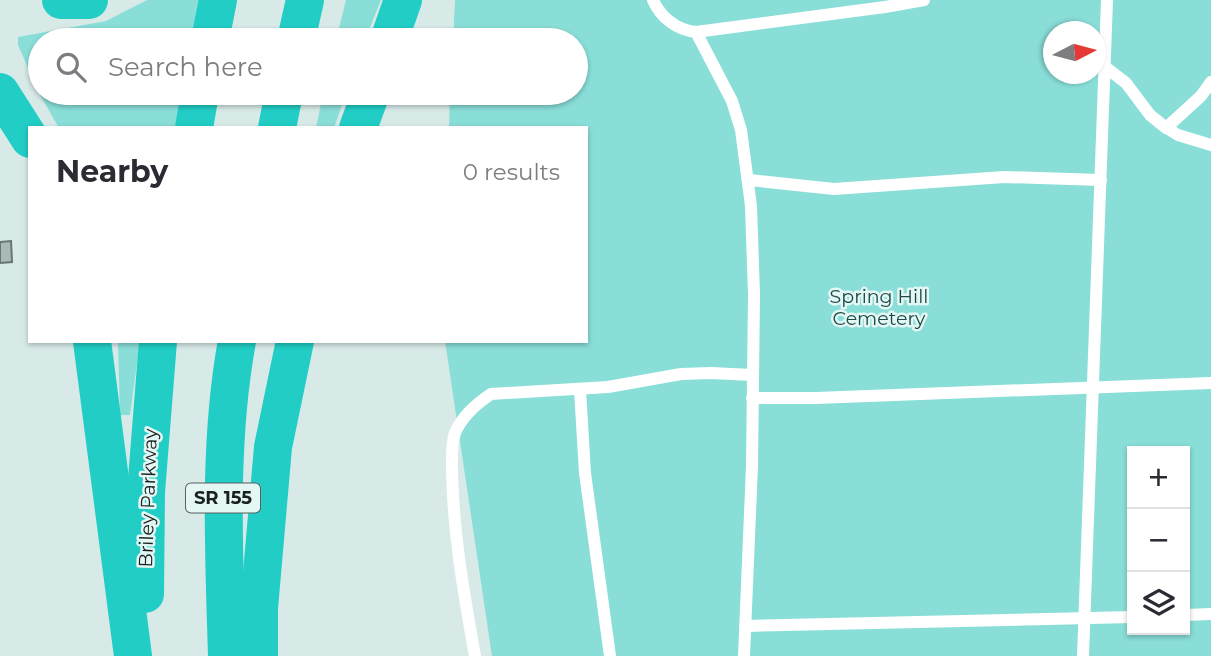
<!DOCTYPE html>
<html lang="en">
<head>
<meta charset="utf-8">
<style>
	:root { --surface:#fff; --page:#f7f7f7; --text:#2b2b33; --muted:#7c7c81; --line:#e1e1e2 }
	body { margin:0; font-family:Montserrat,sans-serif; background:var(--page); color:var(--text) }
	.controls { position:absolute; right:21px; bottom:21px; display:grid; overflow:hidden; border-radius:0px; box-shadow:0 2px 5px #0004 }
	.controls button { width:63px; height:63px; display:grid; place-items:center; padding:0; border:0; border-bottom:2px solid var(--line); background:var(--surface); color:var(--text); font:35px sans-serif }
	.compass { position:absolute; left:1043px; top:21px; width:63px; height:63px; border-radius:50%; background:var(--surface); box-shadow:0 2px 5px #0004; rotate:84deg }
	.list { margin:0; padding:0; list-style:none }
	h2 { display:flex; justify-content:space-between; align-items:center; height:91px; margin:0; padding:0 28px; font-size:30px }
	h2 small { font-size:23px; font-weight:400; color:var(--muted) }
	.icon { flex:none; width:38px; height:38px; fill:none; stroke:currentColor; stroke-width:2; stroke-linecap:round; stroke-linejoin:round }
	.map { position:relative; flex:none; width:1211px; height:656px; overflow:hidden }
	.search { position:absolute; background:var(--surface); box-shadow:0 2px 5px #0004; left:28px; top:28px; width:560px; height:77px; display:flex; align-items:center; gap:18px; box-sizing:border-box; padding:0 24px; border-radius:38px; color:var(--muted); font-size:26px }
	.panel { position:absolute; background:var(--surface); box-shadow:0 2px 5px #0004; left:28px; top:126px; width:560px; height:217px; border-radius:0px }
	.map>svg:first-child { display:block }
</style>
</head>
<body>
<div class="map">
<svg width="1211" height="656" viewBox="0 0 1211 656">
	<rect width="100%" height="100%" fill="#d7eae8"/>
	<g fill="#89ded8" fill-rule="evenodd">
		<path d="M147,0H203L195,40H40V93H184L176,128H59L39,93L18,45V37L106,21Z"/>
		<path d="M346,0H381L365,40H336Z"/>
		<path d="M455,0H1211V656H492L445,341H586V128H449L450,93H576V40H453ZM1054,32H1096V74H1054ZM1132,451H1185V630H1132Z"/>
		<path d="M323,93H346L334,128H316Z"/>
		<path d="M118,341H140L130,415H120Z"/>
	</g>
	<path fill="#a9bbb9" stroke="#657674" stroke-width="2" d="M11,241L12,262L0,263V242Z"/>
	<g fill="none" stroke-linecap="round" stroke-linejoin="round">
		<g stroke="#fff" stroke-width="12">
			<path d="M653,0C661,18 677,30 696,32L885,7L924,0"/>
			<path d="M696,32L732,101L741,130L751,206L754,294L752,466L744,656"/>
			<path d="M1104,66L1126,83L1150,115L1165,127L1178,135L1211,145"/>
			<path d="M1166,128L1201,96L1211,82"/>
			<path d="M749,180L834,189L1004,177L1101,180"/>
			<path d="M580,390L585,473L610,656"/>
			<path d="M752,398H816L1211,383"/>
			<path d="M1185,615L1211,614"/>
			<path d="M745,626L1132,617"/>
			<path d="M475,656C464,595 453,532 452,470C452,458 451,445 455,433C462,416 476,404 491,394L608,387L681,374L711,373L752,375"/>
			<path d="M1083,656L1107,0"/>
		</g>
		<g stroke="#21cdc5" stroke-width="38">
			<path d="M61,0H89"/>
			<path d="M210,40L218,0"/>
			<path d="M296,40L305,0"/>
			<path d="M389,40L403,0"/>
			<path d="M0,92L30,139"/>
			<path d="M194,128L200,93"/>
			<path d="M277,128L284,93"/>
			<path d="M358,128L371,93"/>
			<path d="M92,341L133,656"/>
			<path d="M145,594L146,492L158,341"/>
			<path d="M227,656C224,552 218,444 237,341"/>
			<path d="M259,656V608L273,447L295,341"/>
		</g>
	</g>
	<g text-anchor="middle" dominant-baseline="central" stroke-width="5" stroke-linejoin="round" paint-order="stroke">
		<rect fill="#e4f7f5" stroke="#56605f" stroke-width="2" x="186" y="483.5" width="74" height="29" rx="5"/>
		<g font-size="18" font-weight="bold" fill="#19201f">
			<text x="223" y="498">SR 155</text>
		</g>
		<g font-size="19" fill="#1c4a47" stroke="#e4f7f5">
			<text x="879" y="296">Spring Hill<tspan x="879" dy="22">Cemetery</tspan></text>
		</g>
		<g font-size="19" fill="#19201f" stroke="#e4f7f5">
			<text transform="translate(148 498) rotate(-88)">Briley Parkway</text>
		</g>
	</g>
</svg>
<div class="controls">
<button>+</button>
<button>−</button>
<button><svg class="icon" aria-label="layers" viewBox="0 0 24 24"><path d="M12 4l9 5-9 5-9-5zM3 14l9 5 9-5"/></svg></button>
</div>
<svg class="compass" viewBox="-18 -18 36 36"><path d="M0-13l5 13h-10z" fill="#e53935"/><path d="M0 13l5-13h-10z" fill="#7c7c81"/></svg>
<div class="search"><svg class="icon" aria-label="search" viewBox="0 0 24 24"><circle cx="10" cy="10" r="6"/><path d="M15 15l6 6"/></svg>Search here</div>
<section class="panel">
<h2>Nearby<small>0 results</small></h2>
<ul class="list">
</ul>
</section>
</div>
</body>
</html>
